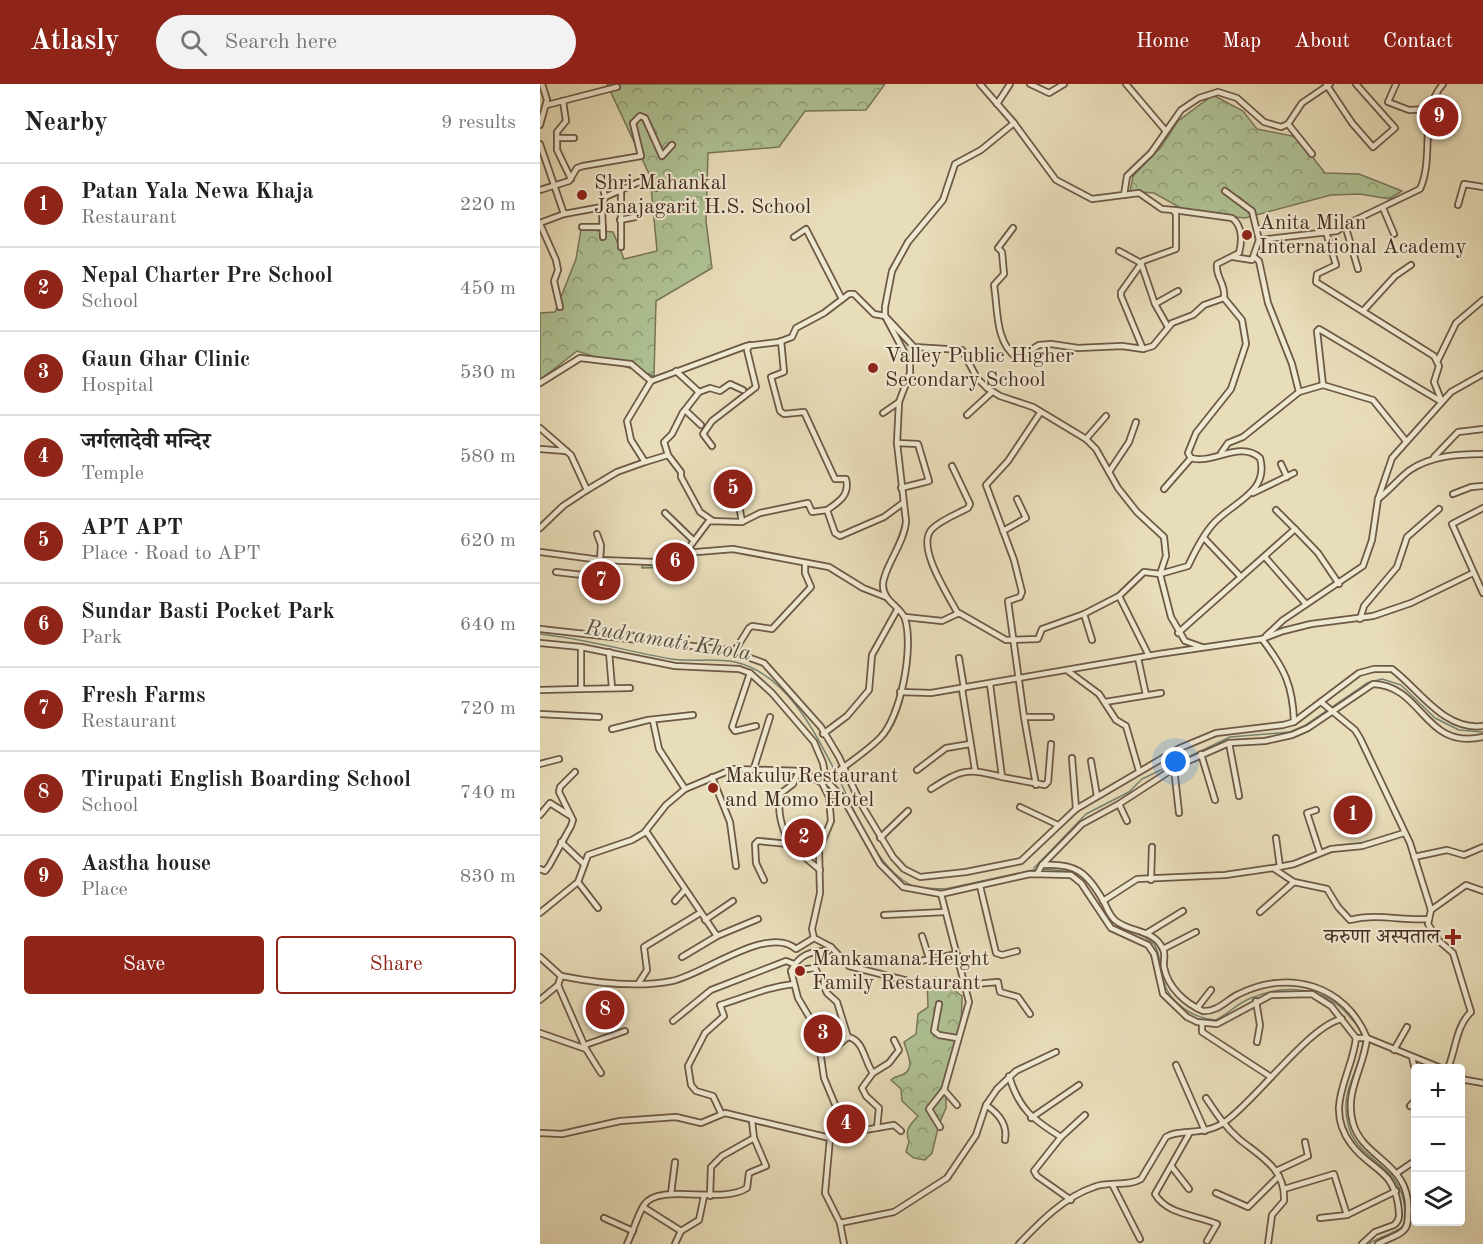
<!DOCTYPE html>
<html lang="en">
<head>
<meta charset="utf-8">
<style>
	:root { --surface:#fff; --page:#f2f2f2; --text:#222; --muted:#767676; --line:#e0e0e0; --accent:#8f2418 }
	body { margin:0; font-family:"Old Standard TT","Noto Serif Devanagari",serif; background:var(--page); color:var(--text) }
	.controls { position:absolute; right:18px; bottom:18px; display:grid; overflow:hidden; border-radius:6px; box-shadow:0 6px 24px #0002 }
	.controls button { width:54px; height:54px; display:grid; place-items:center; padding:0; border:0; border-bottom:2px solid var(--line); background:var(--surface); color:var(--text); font:30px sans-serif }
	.you { position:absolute; left:636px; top:678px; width:21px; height:21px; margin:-15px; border:4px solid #fff; border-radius:50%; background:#1a73e8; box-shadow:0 0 0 9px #1a73e833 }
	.badge { display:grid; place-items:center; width:39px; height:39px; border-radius:50%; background:var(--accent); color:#fff; font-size:20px; font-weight:700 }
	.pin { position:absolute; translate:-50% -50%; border:3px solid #fff; box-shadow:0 2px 6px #0006 }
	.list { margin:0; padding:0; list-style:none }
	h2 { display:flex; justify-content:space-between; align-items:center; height:78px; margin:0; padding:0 24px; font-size:26px }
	h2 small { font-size:20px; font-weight:400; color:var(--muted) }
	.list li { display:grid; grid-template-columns:39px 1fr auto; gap:18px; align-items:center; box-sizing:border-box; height:84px; padding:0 24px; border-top:2px solid var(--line) }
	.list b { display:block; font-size:22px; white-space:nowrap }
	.list p { margin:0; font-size:20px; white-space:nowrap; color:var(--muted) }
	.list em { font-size:20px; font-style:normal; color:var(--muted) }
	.actions { display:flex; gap:12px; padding:18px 24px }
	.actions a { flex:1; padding:14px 0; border:2px solid var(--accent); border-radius:6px; text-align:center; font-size:21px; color:var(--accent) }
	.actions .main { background:var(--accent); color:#fff }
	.icon { flex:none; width:33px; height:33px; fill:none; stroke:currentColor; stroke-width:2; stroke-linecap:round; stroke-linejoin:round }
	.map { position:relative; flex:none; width:943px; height:1160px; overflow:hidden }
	header { display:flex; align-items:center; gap:36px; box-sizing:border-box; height:84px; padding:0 30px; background:var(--accent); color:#fff }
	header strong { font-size:28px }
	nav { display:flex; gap:33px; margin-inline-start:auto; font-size:21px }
	.search { width:420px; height:54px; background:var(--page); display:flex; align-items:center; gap:15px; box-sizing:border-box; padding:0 21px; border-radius:33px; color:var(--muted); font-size:22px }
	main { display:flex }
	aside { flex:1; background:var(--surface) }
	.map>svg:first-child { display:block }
</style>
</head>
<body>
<header>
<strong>Atlasly</strong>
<div class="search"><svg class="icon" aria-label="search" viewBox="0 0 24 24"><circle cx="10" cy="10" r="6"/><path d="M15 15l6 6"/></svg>Search here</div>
<nav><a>Home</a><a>Map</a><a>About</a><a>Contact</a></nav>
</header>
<main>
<aside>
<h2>Nearby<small>9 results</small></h2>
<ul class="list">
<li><span class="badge">1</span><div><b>Patan Yala Newa Khaja</b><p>Restaurant</p></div><em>220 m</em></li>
<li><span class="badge">2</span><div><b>Nepal Charter Pre School</b><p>School</p></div><em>450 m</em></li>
<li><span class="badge">3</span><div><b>Gaun Ghar Clinic</b><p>Hospital</p></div><em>530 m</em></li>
<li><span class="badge">4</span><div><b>जर्गलादेवी मन्दिर</b><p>Temple</p></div><em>580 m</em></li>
<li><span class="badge">5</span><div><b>APT APT</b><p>Place · Road to APT</p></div><em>620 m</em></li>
<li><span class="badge">6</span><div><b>Sundar Basti Pocket Park</b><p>Park</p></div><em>640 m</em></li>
<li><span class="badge">7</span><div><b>Fresh Farms</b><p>Restaurant</p></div><em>720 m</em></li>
<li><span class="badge">8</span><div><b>Tirupati English Boarding School</b><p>School</p></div><em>740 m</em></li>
<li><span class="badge">9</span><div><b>Aastha house</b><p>Place</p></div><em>830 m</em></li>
</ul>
<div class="actions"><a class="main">Save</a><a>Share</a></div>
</aside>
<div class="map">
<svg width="943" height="1160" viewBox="0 0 943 1160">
	<defs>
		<pattern id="forest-crowns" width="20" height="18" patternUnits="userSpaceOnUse" patternTransform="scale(1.5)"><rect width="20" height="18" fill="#afc294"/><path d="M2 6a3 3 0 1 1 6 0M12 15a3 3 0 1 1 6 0" fill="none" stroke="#909e78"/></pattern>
		<pattern id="park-tufts" width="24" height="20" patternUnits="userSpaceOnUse" patternTransform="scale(1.5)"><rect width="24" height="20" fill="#afc294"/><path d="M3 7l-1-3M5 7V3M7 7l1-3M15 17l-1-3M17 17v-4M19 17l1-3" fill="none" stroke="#909e78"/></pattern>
	</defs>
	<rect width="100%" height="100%" fill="#e8ddb9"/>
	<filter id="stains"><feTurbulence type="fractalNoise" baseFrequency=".00333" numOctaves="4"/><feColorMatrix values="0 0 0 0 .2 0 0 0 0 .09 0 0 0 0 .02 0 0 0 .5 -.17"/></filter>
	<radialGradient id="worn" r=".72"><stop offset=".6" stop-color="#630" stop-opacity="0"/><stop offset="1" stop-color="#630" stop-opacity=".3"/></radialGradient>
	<g fill="url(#forest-crowns)" stroke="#79765a" stroke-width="1.5">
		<path d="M67,0H345L326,26L265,27L239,63L168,69L166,137L172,184L116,217L114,292L37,267L0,296V229L15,228L36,175L41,145L73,148L84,175L117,167L110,92Z"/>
		<path d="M673,11L703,27L717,45L757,53L785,89L819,90L862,107L849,115L820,110L791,111L705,134L648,128L614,109L590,107L593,92L621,63L638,37Z"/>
		<path d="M396,893L422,912L421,946L406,1001V1024L399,1040L392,1069L385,1076L374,1074L366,1068L369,1057C364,1046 371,1040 378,1032L362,1017L361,1005L351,996C356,991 359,993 364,990C376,983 366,967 364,958L376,950L378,930L388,923L387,896Z"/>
	</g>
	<path fill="url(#park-tufts)" stroke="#79765a" stroke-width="1.5" d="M152,471L149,479L134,483L102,484V479L110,481Z"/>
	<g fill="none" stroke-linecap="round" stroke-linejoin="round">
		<g stroke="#768373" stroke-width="1.5">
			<path d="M0,550C45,555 87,567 131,575C152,578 174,574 195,578C245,589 274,646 295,687"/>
			<path d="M297,691C316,729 335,784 374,803"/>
			<path d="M494,784L546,730L589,708L602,695L690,653L750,648L764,642L827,599L842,595L861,601L895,634L919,646L943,648"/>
			<path d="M503,785L533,788L542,792"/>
			<path d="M545,795L557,810"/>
			<path d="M382,804L405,805L498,785"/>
			<path d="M573,838C584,846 607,851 614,860C621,870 620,883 623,896C629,919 653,934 675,936C688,931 697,919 711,914C744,900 785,902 809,932C814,938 820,944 822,951"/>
			<path d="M823,956C821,989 799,1003 808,1040C817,1079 860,1077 865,1125C865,1129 866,1135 865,1139C860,1149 838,1152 829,1160"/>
		</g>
		<defs>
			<g id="minor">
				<path d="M490,0L509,9L524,0"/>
				<path d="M586,0L625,46"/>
				<path d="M786,0L812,39L833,63L855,44L816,0"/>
				<path d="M856,0L848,18L869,26L892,25"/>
				<path d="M23,17L26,37L17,48V66L31,95"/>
				<path d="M457,20L470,0"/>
				<path d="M7,21L77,3"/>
				<path d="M748,40L772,70"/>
				<path d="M0,41L7,16L2,0"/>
				<path d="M18,54H34"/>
				<path d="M0,60L24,130L0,139"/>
				<path d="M62,99L65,113"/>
				<path d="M0,106L29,97L37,84L43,82L101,72L93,39L100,32L105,34L122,72L132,61"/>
				<path d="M685,107L712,127L719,156"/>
				<path d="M584,111L587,92L611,69L641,26L659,14L678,8L697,14L724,38L741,43L748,40L762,19L790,0"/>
				<path d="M918,121L924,100L943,103"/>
				<path d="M62,123L63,153"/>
				<path d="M843,124L854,150"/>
				<path d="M634,126L692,134C703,142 702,158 699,169L677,180C675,193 686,199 684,214"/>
				<path d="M24,130L62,123L65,113L99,98L116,104"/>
				<path d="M80,136L95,133"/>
				<path d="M0,140L16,176L18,186L14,197L20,223"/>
				<path d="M805,141L818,185"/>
				<path d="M42,143H63"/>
				<path d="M473,144L458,164L462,168L464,190L454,201C458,226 455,258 477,274L499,261L511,260L538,264L582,262L603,265"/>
				<path d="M254,153L266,145L302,215"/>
				<path d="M81,163V105"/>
				<path d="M579,167L601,179L615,220"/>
				<path d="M693,173L712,176L719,156L797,147L805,141L880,105C895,73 878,28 903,0"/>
				<path d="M823,227L855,192L871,181"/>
				<path d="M628,243L615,220L638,207"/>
				<path d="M241,257L244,288L231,293L240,327L244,330L264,328L295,395H306C310,411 299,418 287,426"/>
				<path d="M898,276L916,239L943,216"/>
				<path d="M136,287L159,308L145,326"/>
				<path d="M0,299L40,274L91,280L111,297L206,262L239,258L252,253L256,244L284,229L309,210H314L334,230L345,232L374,263L422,266L437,294L447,304L460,312L493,323L546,355L556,365L578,404L597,428L624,453L626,472L620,490L631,533L645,557L662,563"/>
				<path d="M783,301L777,247L779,245L902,318L911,308L943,290"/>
				<path d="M159,308L170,304L180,307L190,300L203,306"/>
				<path d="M759,308L783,301L833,316L866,357"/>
				<path d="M343,329L359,318"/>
				<path d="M500,329L468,377L446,401L474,476L482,508L480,513L468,517L484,633H511"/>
				<path d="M427,331L452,308"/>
				<path d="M0,344L31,371L47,406L77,388L105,378L91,356L87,337L111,297"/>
				<path d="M546,355L566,332"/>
				<path d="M357,359L378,360L389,397L361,404"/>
				<path d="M172,362L163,350L172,337L216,303L207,266L210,261"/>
				<path d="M0,365L26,367"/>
				<path d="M681,369L688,359L703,353L759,308L752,280L728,219L719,177L714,173"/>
				<path d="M128,371L124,358L132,350L143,328L145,326L161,341"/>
				<path d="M894,373L918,348L943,345"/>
				<path d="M105,378L128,371L141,388V393L160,428L173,437"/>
				<path d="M741,380L747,393"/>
				<path d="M412,382L430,420L428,424C417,430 401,436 392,445C375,462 409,512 418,530"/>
				<path d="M569,388L589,358L596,338"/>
				<path d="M624,405L651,374"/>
				<path d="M713,409L754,389"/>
				<path d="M913,410L931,403L943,402"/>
				<path d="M838,415C850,406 859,394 870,386C891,372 917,370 943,370"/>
				<path d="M943,424L912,440L943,509"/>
				<path d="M736,426L755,445"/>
				<path d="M125,429L153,456"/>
				<path d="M202,438L197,410L209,402L207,396"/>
				<path d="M0,444L23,422L47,406"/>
				<path d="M463,447L486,434L477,415"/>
				<path d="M57,450L61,461L60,476"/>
				<path d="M665,455L700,492"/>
				<path d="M0,468L61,476L113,478L145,469L193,465L289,483L323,504L346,513"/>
				<path d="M145,469L169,437L202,438L220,429L268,419L272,428L287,426L295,449L300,452L344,433L363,419"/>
				<path d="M725,473L766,520"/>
				<path d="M16,488L52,492L56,476"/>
				<path d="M579,512L609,572"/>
				<path d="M544,530L552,556"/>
				<path d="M365,533L402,537L419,529L466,556L498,555L502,545L544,530L579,512L604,488L620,490L648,482C654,469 667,444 678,435C697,417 729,406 720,374C700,356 672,381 651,374L648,369L656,349L691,305L706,260L702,236L684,214L664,221L653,231L632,239L613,262L603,265L581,212V208L603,177L636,165V130L633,126L622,125L599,109L552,115L516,96L474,39L440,0"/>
				<path d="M820,535L824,522L857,483L867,453L899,425"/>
				<path d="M0,545L188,566L224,579L281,643L299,673L321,720L353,773L364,785L380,793L426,788L481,777L536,725L640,664L676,649L743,641L754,638L819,589L834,585H852C880,606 904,647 943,642"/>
				<path d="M638,549L755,445L778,469L799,500"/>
				<path d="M726,552L743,536L823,482L832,456L838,415L852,374L902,318L894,298L899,282L894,272L776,198L777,190L796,181L786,148"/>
				<path d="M722,555C744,584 753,601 754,638"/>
				<path d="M0,559L41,563L135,582L199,585L210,589L232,609L274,658L283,679L286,696L303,714L340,780L363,803L401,810L490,790L531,791L541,799L571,844L608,861L614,870L623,910L647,933L657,938L677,940L731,911L772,910L791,922L816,954H827L901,984"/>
				<path d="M41,563V605L90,604"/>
				<path d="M69,568L72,604"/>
				<path d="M194,568L209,544L212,542L232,545L271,503L265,489V480"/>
				<path d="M419,574L424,604"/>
				<path d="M598,574L606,611"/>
				<path d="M528,587L559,610L576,636L586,642L599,687"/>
				<path d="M210,589L192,643L195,647L216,642"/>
				<path d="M422,605L435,686"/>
				<path d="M0,606L41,605"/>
				<path d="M360,608L391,609L619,570L722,555L743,547L771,540L833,532L871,519L933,489"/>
				<path d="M565,618L621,609"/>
				<path d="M781,618L815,646L820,654L870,759L891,826L888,840L898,856L913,869L931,928C916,942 916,965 908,984"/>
				<path d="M0,630L59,633"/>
				<path d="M484,633L496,701"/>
				<path d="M113,637L119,665L145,705"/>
				<path d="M72,645L108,636L153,631"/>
				<path d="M283,650L307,632L329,606L332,571L357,526"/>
				<path d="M689,659L699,712"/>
				<path d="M661,670L675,716"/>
				<path d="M532,674L536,725"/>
				<path d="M551,677L557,712"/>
				<path d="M0,680L19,675"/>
				<path d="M214,684L230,633"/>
				<path d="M634,684L639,729"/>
				<path d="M377,686L406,664L430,660"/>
				<path d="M172,693L190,738L196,782"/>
				<path d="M462,693L505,701L508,698L511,660"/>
				<path d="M391,705C422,685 427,684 462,693L450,600"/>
				<path d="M579,720L587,737"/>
				<path d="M480,723L518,741"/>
				<path d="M776,726L767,729L780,769"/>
				<path d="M0,731L10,719L29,731"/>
				<path d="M106,747L177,852L142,873"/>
				<path d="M340,754L368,727"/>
				<path d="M736,754L740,783"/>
				<path d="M21,758L44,780"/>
				<path d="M249,760C242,743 237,729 240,710L253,700L259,687"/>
				<path d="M874,773L907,766L924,771L943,763"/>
				<path d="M502,781C536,779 547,788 564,818C567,824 570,833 576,837C591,849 614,845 623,865C626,871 623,877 624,883C628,904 645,919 663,927C678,928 686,916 699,910C749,885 805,901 827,954C824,984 804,1008 813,1039C823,1076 872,1078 868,1130C868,1136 868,1143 863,1147C856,1153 846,1155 838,1160"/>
				<path d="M734,784L754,780L791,765L822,762L864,749"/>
				<path d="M0,785L5,787L9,782L31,742L33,736L19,708L20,703L35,688"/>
				<path d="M497,790L502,781L542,740L579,720L639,681L689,659L725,657L752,651L768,644L833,600C884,602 883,666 943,653"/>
				<path d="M224,796L216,779L215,760L218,757L249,760L280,786"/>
				<path d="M611,796L612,763"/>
				<path d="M38,798L58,824"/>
				<path d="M440,802L456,869L462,871L477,867"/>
				<path d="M135,817L144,807"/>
				<path d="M563,817L597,795L685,791L733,784L754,798L787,805L798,823L810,836C837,829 862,837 889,835"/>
				<path d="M891,826L926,801L943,807"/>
				<path d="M720,828L754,798"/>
				<path d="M0,829L38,798L48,771L92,756L104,749L126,721L145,705L193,685L262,687L282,699C301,684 323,671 340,654C361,633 374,563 365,535C361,522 343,518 343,501C343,485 365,458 366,437L357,359L359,318L370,289V279L345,232V223L352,187L368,158L403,116L415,80L441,66L474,39"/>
				<path d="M344,831L405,828"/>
				<path d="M165,836L193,817"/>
				<path d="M607,849L643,827"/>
				<path d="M177,852L218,835"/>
				<path d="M382,852L389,874"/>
				<path d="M291,863L309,882L384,901"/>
				<path d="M623,865L656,848"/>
				<path d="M0,873L21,892L18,901L46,965L61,989"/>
				<path d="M375,878L417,870"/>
				<path d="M251,887L275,884L287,909L297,918L308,953C324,956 324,977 333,989L322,1004L326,1012L339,1024L337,1044"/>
				<path d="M21,892C56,899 97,904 132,897C163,891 228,840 256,865L274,854"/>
				<path d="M98,900L107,886L104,863L160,829"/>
				<path d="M423,901L458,898L460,908L478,913L490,930"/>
				<path d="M0,916L18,901"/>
				<path d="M716,917L720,941L717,958"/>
				<path d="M399,920L394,947L399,951L417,954"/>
				<path d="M657,924L671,906"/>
				<path d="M133,937L171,906L246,877L254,880"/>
				<path d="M662,939V948L731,993"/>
				<path d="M0,949L46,965"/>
				<path d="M816,954C812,992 783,1022 811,1060C830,1086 852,1084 858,1120C859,1128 861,1136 854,1141L835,1148L822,1160"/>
				<path d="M45,961L85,947"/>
				<path d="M279,964L297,962L308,953"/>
				<path d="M854,966L867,943"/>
				<path d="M872,973L876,990"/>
				<path d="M636,981L665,1047"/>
				<path d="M333,989L349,979L359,966L354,956"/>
				<path d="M469,992C479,1025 492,1035 521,1053"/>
				<path d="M920,995L943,999"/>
				<path d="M404,1006L417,1021"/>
				<path d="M666,1014C676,1029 685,1043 699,1055C721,1073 746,1085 744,1117L732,1131L728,1160"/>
				<path d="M446,1021C458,1029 468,1040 465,1056"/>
				<path d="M870,1022L876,1015"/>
				<path d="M181,1029L173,1012L156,1007L151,1001L148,982L165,949L184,932L180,921C206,913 227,903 254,900"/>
				<path d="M491,1034L539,1001"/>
				<path d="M400,1043L389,1025L404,1006L429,918L401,810"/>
				<path d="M0,1049L22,1050L80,1037L136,1033L161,1039L185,1029L290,1054L307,1049L284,994L277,946L258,914L251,887C259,871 270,867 288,867L291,863L274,854L272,845L280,809L279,766L291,737L289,713L282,699"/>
				<path d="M307,1049L354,1041L361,1047"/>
				<path d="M649,1050L615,1110C627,1131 657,1131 677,1140L667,1157"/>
				<path d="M290,1054L285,1109L300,1139L304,1160"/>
				<path d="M632,1083L649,1105"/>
				<path d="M736,1087L768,1072L765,1058"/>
				<path d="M857,1089L876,1076"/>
				<path d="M572,1100L600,1155"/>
				<path d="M744,1105L794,1090L807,1131L856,1107"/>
				<path d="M676,1109L708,1123L739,1092"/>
				<path d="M131,1110L135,1078"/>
				<path d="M170,1112L171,1083L182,1072L214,1054"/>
				<path d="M531,1116L497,1092L494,1087L521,1053L545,1031"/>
				<path d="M103,1123L141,1147"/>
				<path d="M64,1134L93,1147"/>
				<path d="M780,1134L807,1131"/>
				<path d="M300,1139L354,1128L407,1094L436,1051L446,1021L457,1005L476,987L516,968"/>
				<path d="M87,1160C93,1148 97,1132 104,1121C119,1098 181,1121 207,1104L209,1089L226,1082L214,1054L212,1037"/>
				<path d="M135,1160L141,1147L159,1136L164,1112"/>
				<path d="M479,1160C500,1138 524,1113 554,1103C568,1097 588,1103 601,1095L626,1053C640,1044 665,1053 686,1037C716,1016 771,940 802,935"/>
			</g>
		</defs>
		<use href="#minor" stroke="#6c5846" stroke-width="8"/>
		<use href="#minor" stroke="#f0e9d2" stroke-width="4.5"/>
	</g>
	<g fill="#8f2418" stroke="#f0e9d2" stroke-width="2">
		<circle cx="42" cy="111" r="6"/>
		<circle cx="707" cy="151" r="6"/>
		<circle cx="333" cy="284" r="6"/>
		<circle cx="173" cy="704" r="6"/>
		<path d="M910 844h6v6h6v6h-6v6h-6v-6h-6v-6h6z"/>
		<circle cx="260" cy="887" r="6"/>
	</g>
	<g text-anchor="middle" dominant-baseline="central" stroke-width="4.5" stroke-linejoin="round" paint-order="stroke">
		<g font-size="21" fill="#432b20" stroke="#f0e9d2" text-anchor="start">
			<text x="54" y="99">Shri Mahankal<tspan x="54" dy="24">Janajagarit H.S. School</tspan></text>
			<text x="719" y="139">Anita Milan<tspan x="719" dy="24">International Academy</tspan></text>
			<text x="345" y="272">Valley Public Higher<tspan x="345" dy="24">Secondary School</tspan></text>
			<text x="185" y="692">Makulu Restaurant<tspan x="185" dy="24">and Momo Hotel</tspan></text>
			<text x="900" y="853" text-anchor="end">करुणा अस्पताल</text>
			<text x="272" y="875">Mankamana Height<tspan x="272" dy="24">Family Restaurant</tspan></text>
		</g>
		<g font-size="22" font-style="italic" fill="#585043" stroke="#f0e9d2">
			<text transform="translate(128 557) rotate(9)">Rudramati Khola</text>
		</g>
	</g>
	<rect width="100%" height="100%" filter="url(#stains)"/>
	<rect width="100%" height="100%" fill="url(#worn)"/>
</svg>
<div class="controls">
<button>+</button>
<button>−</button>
<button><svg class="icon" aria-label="layers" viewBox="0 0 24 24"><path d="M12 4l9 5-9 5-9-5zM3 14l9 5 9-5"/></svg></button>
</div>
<div class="you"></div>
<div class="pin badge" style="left:813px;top:731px">1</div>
<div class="pin badge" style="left:264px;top:754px">2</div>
<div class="pin badge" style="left:283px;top:950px">3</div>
<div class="pin badge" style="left:306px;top:1040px">4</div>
<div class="pin badge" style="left:193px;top:405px">5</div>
<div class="pin badge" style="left:135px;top:478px">6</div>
<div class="pin badge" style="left:61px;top:497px">7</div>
<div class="pin badge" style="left:65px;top:926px">8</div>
<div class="pin badge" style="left:899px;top:33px">9</div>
</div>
</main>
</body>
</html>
